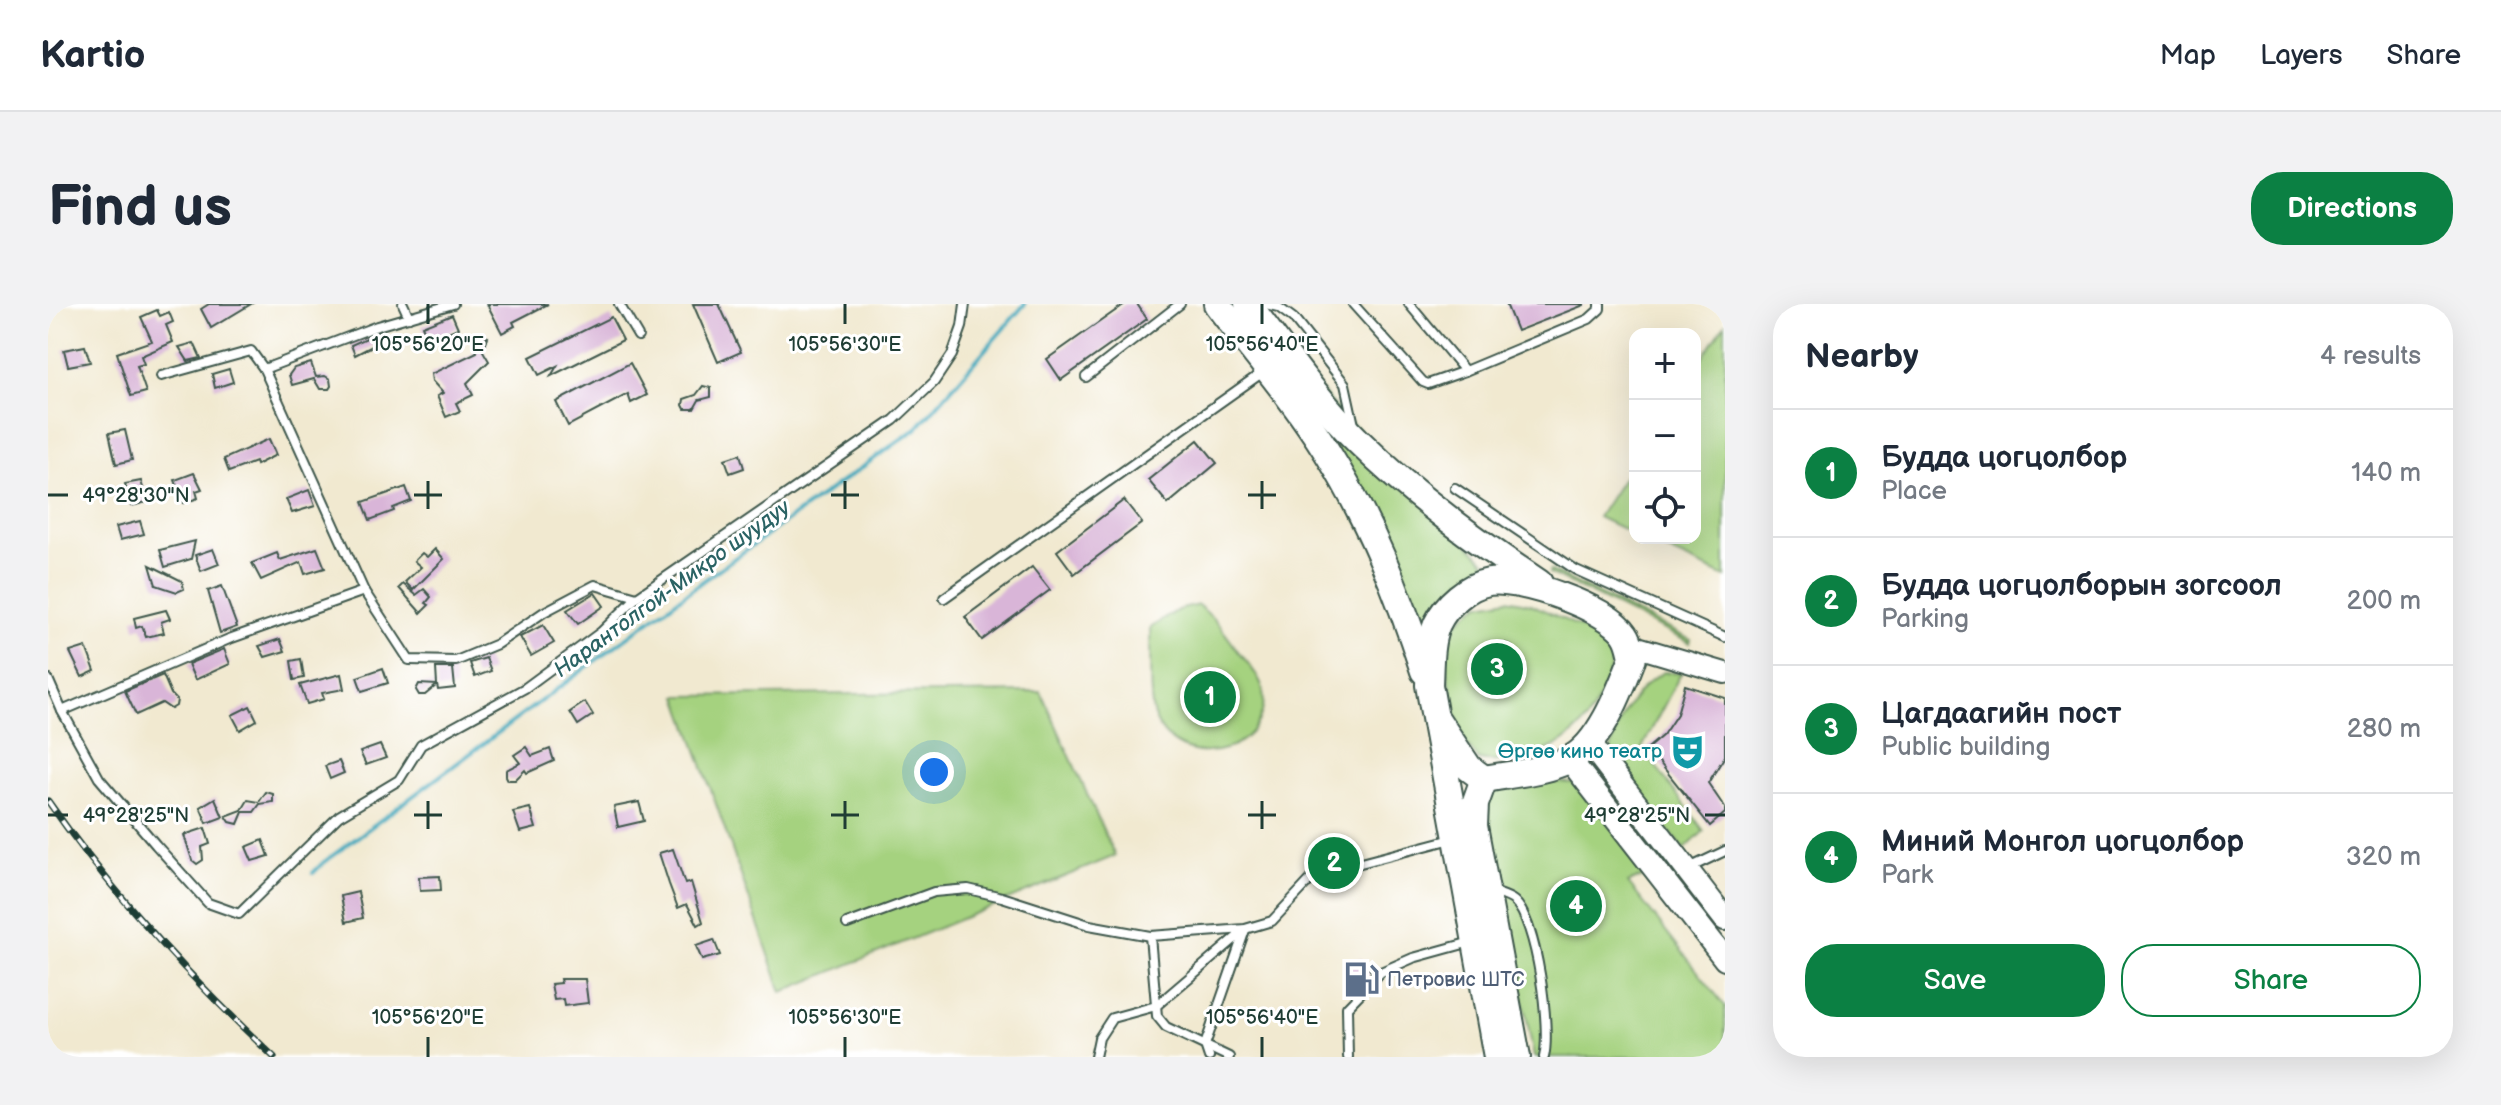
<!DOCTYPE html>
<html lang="en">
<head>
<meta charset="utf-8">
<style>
	:root { --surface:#fff; --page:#f2f2f3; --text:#1f2937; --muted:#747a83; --line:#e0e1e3; --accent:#0b8043 }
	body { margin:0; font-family:"Balsamiq Sans",sans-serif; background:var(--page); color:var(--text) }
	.controls { position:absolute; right:24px; top:24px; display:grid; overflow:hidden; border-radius:16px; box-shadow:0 8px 32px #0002 }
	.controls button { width:72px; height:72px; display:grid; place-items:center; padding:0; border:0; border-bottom:2px solid var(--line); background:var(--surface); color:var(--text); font:40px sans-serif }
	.you { position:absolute; left:886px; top:468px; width:28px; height:28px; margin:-20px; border:6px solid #fff; border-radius:50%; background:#1a73e8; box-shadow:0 0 0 12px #1a73e833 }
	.badge { display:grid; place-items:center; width:52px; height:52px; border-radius:50%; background:var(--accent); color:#fff; font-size:26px; font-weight:700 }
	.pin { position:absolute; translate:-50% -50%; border:4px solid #fff; box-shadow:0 2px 8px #0006 }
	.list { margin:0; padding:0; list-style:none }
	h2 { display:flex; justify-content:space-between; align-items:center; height:104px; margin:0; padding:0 32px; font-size:34px }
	h2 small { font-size:26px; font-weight:400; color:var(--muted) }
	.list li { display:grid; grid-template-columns:52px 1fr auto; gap:24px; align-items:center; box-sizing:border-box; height:128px; padding:0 32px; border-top:2px solid var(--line) }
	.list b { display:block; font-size:30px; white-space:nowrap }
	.list p { margin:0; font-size:26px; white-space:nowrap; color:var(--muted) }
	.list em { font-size:26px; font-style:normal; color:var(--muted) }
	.actions { display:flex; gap:16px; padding:24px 32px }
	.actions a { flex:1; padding:18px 0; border:2px solid var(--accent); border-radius:32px; text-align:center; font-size:28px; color:var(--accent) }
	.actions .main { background:var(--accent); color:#fff }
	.icon { flex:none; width:44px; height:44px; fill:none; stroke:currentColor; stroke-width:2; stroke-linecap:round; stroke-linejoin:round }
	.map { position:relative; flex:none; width:1677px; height:753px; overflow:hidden; border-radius:32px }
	header { display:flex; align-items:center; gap:48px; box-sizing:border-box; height:112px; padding:0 40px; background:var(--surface); border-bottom:2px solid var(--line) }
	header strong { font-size:38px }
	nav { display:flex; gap:44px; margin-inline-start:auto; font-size:28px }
	.intro { display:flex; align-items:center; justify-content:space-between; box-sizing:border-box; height:192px; padding:0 48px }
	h1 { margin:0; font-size:56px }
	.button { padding:20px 36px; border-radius:32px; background:var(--accent); color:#fff; font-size:28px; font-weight:700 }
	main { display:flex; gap:48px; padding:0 48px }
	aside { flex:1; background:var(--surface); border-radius:32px; box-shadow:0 8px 32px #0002 }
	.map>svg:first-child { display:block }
</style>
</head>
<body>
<header>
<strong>Kartio</strong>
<nav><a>Map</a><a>Layers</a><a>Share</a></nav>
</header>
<div class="intro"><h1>Find us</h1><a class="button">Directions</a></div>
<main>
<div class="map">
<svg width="1677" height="753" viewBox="0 0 1677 753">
	<rect width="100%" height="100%" fill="#fff"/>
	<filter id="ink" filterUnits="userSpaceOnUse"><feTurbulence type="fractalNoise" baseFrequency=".0125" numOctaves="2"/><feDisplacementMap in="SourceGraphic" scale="16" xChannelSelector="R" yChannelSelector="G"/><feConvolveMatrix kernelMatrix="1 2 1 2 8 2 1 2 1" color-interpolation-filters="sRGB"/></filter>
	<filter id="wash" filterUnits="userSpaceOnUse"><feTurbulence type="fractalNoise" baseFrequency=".006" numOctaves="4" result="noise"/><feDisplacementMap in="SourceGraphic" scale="32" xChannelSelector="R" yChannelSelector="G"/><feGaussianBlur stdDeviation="1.8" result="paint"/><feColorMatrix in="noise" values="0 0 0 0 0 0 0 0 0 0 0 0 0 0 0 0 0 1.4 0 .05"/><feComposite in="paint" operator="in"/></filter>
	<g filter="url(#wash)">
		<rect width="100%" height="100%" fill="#f1e9d0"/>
		<g fill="#a5d27f" stroke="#62885a" stroke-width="2">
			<path d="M1180,0H1188L1439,259L1433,270L1396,290L1379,311L1367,313Z"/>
			<path d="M1677,20V273L1592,234H1647V65Z"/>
			<path d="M1587,156V231L1550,213Z"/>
			<path d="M1502,266L1643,336L1642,339L1501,269Z"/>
			<path d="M1460,295L1483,300L1555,334L1564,359C1550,410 1528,442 1475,453C1459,456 1447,459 1431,456L1412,432L1396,350L1408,320L1420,308L1433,300Z"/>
			<path d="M1150,301C1167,314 1178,330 1190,347C1198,357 1210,370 1214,382C1229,444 1136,477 1107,415C1100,400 1103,344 1102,324L1130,306Z"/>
			<path d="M1616,368L1633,369L1594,444L1656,527L1636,546L1562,452C1566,420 1587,383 1616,368Z"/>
			<path d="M993,388L1067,552L734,688L630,392Z"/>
			<path d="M1508,478L1525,479L1535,485L1602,570L1580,579L1677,702V753H1486L1444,530L1434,532V495L1445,486Z"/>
		</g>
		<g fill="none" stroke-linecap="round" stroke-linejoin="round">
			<path stroke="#3da9bd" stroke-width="4" d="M265,569L276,558L667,268L869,124L977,0"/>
		</g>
		<g id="blocks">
			<g fill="#d9b5d8">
				<path d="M161,0H203L163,24L153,5Z"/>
				<path d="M439,0H500L465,18L467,22L454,29Z"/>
				<path d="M645,0H671L693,48L670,58Z"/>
				<path d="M1077,0H1089L1099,15L1013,76L999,55Z"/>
				<path d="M1458,0H1536V1L1469,27Z"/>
				<path d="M109,6L112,12L121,8L125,18L118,21L125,38L93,52L96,60L89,62L98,88L83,92L69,49L104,37L93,13Z"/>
				<path d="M404,10L410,24L380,36L374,22Z"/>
				<path d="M563,13L575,36L503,72L509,62L491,71L482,53Z"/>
				<path d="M332,28L336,36L307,51L303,41Z"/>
				<path d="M430,30L440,33L435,47L441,57L419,79L425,91L408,99L412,107L398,113L389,92L395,89L384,77L383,70L429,48L425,37Z"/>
				<path d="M146,39L153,54L140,57L131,43Z"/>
				<path d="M37,42L42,58L20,62L16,46Z"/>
				<path d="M263,59L268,73L277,72L282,75L283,82L281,85H272L266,75L244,81L241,71L246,64Z"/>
				<path d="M582,59L599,91L583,99L580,90L520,122L508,98Z"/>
				<path d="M181,65L185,78L167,84L164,70Z"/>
				<path d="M655,82L663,84V93L651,96L646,105H637L635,101L636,95L648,91Z"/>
				<path d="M77,126L84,156L68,160L61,129Z"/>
				<path d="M221,135L228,151L208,161L207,158L181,168L176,155Z"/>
				<path d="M1150,136L1169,159L1120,200L1100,176Z"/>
				<path d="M692,150L696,164L682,169L677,155Z"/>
				<path d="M146,169L154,185L148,187L150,194L136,199L127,176Z"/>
				<path d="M93,177L99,198L83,202L77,180Z"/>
				<path d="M358,183L363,197L345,204L346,207L322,216L315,198Z"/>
				<path d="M261,186L267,202L244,209L238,195Z"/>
				<path d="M1076,196L1094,219L1026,270L1009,247Z"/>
				<path d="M92,217L96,230L72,236L68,223Z"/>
				<path d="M147,237L143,255L117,263L112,246Z"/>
				<path d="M269,244L277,264L257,270L253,258L213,276L204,259L229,249L232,256Z"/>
				<path d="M165,245L171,260L153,267L147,251Z"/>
				<path d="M387,245L396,255L365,286L357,278L373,263L366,257L374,249L379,253Z"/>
				<path d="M102,261L134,277L136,285L129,288L108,281Z"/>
				<path d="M984,263L1002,286L934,336L917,313Z"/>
				<path d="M355,280L368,291L376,285L383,293L378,299L381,301L373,309L351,284Z"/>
				<path d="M174,282L189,323L172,329L160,287Z"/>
				<path d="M547,289L556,302L530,320L519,306Z"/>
				<path d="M118,306L122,315L113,318L116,329L98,333L94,322L88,324L86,314Z"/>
				<path d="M495,321L506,339L483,352L472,333Z"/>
				<path d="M232,335L237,347L217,353L211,342Z"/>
				<circle cx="1455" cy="351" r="12"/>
				<path d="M38,343L47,367L34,373L22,348Z"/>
				<path d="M176,345L182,360L147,376L140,360Z"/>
				<path d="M438,354L443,367L427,373L422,359Z"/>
				<path d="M253,355L256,374L246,376L243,357Z"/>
				<path d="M335,364L340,379L314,387L309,373Z"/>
				<path d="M388,364H405L407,384L390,386L389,381L377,391H371L368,386L371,380L389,381Z"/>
				<path d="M293,370L296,385L274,389L276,395L259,400L252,381Z"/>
				<path d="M115,371L123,390L129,396L128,402L123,405L114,399L88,411L77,387Z"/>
				<path d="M1637,381L1677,394V452L1660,479L1677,504V509L1662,522L1600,444L1615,431L1629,410Z"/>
				<path d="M537,398L545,411L530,421L522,408Z"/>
				<path d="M202,402L209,416L192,426L184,411Z"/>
				<path d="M332,441L338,454L318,461L312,448Z"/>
				<path d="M478,443L484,452L502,445L506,457L479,469L477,466L467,476H460L458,472V466L472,459L466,451Z"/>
				<path d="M291,457L296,469L282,475L277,462Z"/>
				<path d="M218,488L225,490V498L212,500L206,508H195L190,520L182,518L178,512L194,506L200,496L211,498Z"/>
				<path d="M167,494L175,513L159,519L152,503Z"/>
				<path d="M591,498L596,517L570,523L566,503Z"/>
				<path d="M482,504L488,524L472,528L465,508Z"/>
				<path d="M157,524L162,540L154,543L155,556L149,560L144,556L136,531Z"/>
				<path d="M215,536L221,552L204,557L198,543Z"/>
				<path d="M625,545L637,580L643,578L655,618L650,621L639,600L630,604L621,580L611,549Z"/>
				<path d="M392,572L393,586L372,587L371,573Z"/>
				<path d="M310,588L315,614L298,618L293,592Z"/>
				<path d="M666,636L672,651L654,656L648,642Z"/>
				<path d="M1312,654L1324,668L1312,680L1299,664Z"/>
				<path d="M512,675H537L540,699L516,702L515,695L506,696L503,680L513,679Z"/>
			</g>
		</g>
	</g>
	<g filter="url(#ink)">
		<use href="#blocks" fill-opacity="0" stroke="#3e574b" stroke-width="2"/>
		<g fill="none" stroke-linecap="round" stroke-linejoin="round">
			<defs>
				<g id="service">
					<path d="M355,0L361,13"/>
					<path d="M405,0L329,22L216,65L316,287L361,356L408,357L449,340L496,308L547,281L589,293L846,116L886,78L904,51L914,23L917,0"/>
					<path d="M571,0L590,32"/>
					<path d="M1218,0L1230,3L1245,14L1297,80L1306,121"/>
					<path d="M1305,0L1375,78L1380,80L1417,67L1541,15L1552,5V0"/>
					<path d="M1361,0L1417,67"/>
					<path d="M113,72L203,47L216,65"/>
					<path d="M1038,73L1132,0"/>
					<path d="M1407,184L1528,266L1677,333"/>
					<path d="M896,294L1215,68"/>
					<path d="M0,375L14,407L181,335L316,287"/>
					<path d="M14,407L51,474L108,541L160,599L191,610L291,512L351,476L373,441L477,384L553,328L589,293"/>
					<path d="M1639,565L1677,547"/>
					<path d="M1443,587C1450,590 1460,592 1466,597C1489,616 1503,725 1496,753"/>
					<path d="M799,620L886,588L920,585L954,593L1041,621L1102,632L1197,625L1224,617L1267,571L1404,535"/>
					<path d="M1102,632L1109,712L1118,723L1181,753"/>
					<path d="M1047,753L1051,734L1064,714L1108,702L1197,626"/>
					<path d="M1161,753L1157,741L1197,626"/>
					<path d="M1300,753L1299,703L1333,668L1365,654L1423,638"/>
				</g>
				<path id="tertiary" d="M1583,341L1677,369"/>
				<g id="secondary">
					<path d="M1542,440L1677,615"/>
					<path d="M1522,456L1677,655"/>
				</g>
				<g id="trunk">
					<path d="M1169,0C1206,49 1247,96 1279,148C1322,217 1351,290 1376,367"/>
					<path d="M1200,0C1235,47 1270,98 1312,139C1367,193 1428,237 1491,279"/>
					<path d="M1389,416L1421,464L1436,475C1463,470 1495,468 1520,456C1552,442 1573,384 1585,353C1583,345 1582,337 1577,330C1560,304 1471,273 1441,278C1419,282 1398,301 1389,320C1381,339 1382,361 1381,381L1449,753"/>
					<path d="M1436,475L1427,500L1426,522L1469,753"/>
				</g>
			</defs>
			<use href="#service" stroke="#3e574b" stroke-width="12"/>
			<use href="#tertiary" stroke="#3e574b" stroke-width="24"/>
			<use href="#secondary" stroke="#3e574b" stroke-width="26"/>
			<use href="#trunk" stroke="#3e574b" stroke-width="30"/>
			<use href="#service" stroke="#fff" stroke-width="8"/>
			<use href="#tertiary" stroke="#fff" stroke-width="20"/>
			<use href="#secondary" stroke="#fff" stroke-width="22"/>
			<use href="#trunk" stroke="#fff" stroke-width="26"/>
			<defs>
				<path id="rail" d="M0,497C65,591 143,675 226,753"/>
			</defs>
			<use href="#rail" stroke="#1f3d34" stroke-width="7"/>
			<use href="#rail" stroke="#fff" stroke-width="4" stroke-dasharray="12" stroke-linecap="butt"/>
		</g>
	</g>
	<path fill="none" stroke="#1f3d34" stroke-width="3" d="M380,0V20M797,0V20M1214,0V20M380,177V205M797,177V205M1214,177V205M0,191H20M366,191H394M783,191H811M1200,191H1228M380,497V525M797,497V525M1214,497V525M0,511H20M366,511H394M783,511H811M1200,511H1228M1657,511H1677M380,733V753M797,733V753M1214,733V753"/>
	<defs>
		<symbol id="theatre-bare" viewBox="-9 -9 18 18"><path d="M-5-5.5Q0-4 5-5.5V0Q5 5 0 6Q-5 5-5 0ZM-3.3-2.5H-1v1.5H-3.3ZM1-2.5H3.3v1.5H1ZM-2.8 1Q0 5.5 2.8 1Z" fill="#0f9aa8" stroke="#fff" stroke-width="2.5" paint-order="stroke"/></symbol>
		<symbol id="fuel-bare" viewBox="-9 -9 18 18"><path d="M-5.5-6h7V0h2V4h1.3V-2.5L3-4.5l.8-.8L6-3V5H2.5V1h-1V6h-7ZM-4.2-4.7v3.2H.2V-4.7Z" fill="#5c6f8a" stroke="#fff" stroke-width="2.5" paint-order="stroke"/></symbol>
	</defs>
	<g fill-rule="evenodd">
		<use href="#theatre-bare" x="1614" y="422" width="51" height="51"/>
		<use href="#fuel-bare" x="1288" y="650" width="51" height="51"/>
	</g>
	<g text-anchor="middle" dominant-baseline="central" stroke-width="6" stroke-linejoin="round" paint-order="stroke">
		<g font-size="20" fill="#0d838f" stroke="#fff" text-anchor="end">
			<text x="1614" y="448">Өргөө кино театр</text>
		</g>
		<g font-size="20" fill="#4e5e75" stroke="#fff" text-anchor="start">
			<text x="1339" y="676">Петровис ШТС</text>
		</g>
		<g font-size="22" font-style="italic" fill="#2a6364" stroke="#fff">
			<text transform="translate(624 285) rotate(-36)">Нарантолгой-Микро шуудуу</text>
		</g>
	</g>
	<g font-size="20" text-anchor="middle" fill="#1f3d34" stroke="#fff" stroke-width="6" stroke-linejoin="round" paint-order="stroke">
		<text x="380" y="47">105°56'20"E</text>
		<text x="797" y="47">105°56'30"E</text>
		<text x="1214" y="47">105°56'40"E</text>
		<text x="88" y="198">49°28'30"N</text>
		<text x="88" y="518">49°28'25"N</text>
		<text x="1589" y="518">49°28'25"N</text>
		<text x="380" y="720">105°56'20"E</text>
		<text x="797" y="720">105°56'30"E</text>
		<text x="1214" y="720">105°56'40"E</text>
	</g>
</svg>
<div class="controls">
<button>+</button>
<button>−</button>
<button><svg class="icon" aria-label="locate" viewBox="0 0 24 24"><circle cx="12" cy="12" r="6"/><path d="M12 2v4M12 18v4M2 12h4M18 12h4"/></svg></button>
</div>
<div class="you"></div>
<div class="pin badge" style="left:1162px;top:393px">1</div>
<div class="pin badge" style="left:1286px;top:559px">2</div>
<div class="pin badge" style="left:1449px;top:365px">3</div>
<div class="pin badge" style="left:1528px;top:602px">4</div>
</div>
<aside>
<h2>Nearby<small>4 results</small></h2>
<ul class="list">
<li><span class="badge">1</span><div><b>Будда цогцолбор</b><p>Place</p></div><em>140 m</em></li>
<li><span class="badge">2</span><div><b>Будда цогцолборын зогсоол</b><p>Parking</p></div><em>200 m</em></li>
<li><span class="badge">3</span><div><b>Цагдаагийн пост</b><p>Public building</p></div><em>280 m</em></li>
<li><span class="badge">4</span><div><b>Миний Монгол цогцолбор</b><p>Park</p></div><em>320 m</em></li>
</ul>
<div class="actions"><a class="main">Save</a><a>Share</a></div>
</aside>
</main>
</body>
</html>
